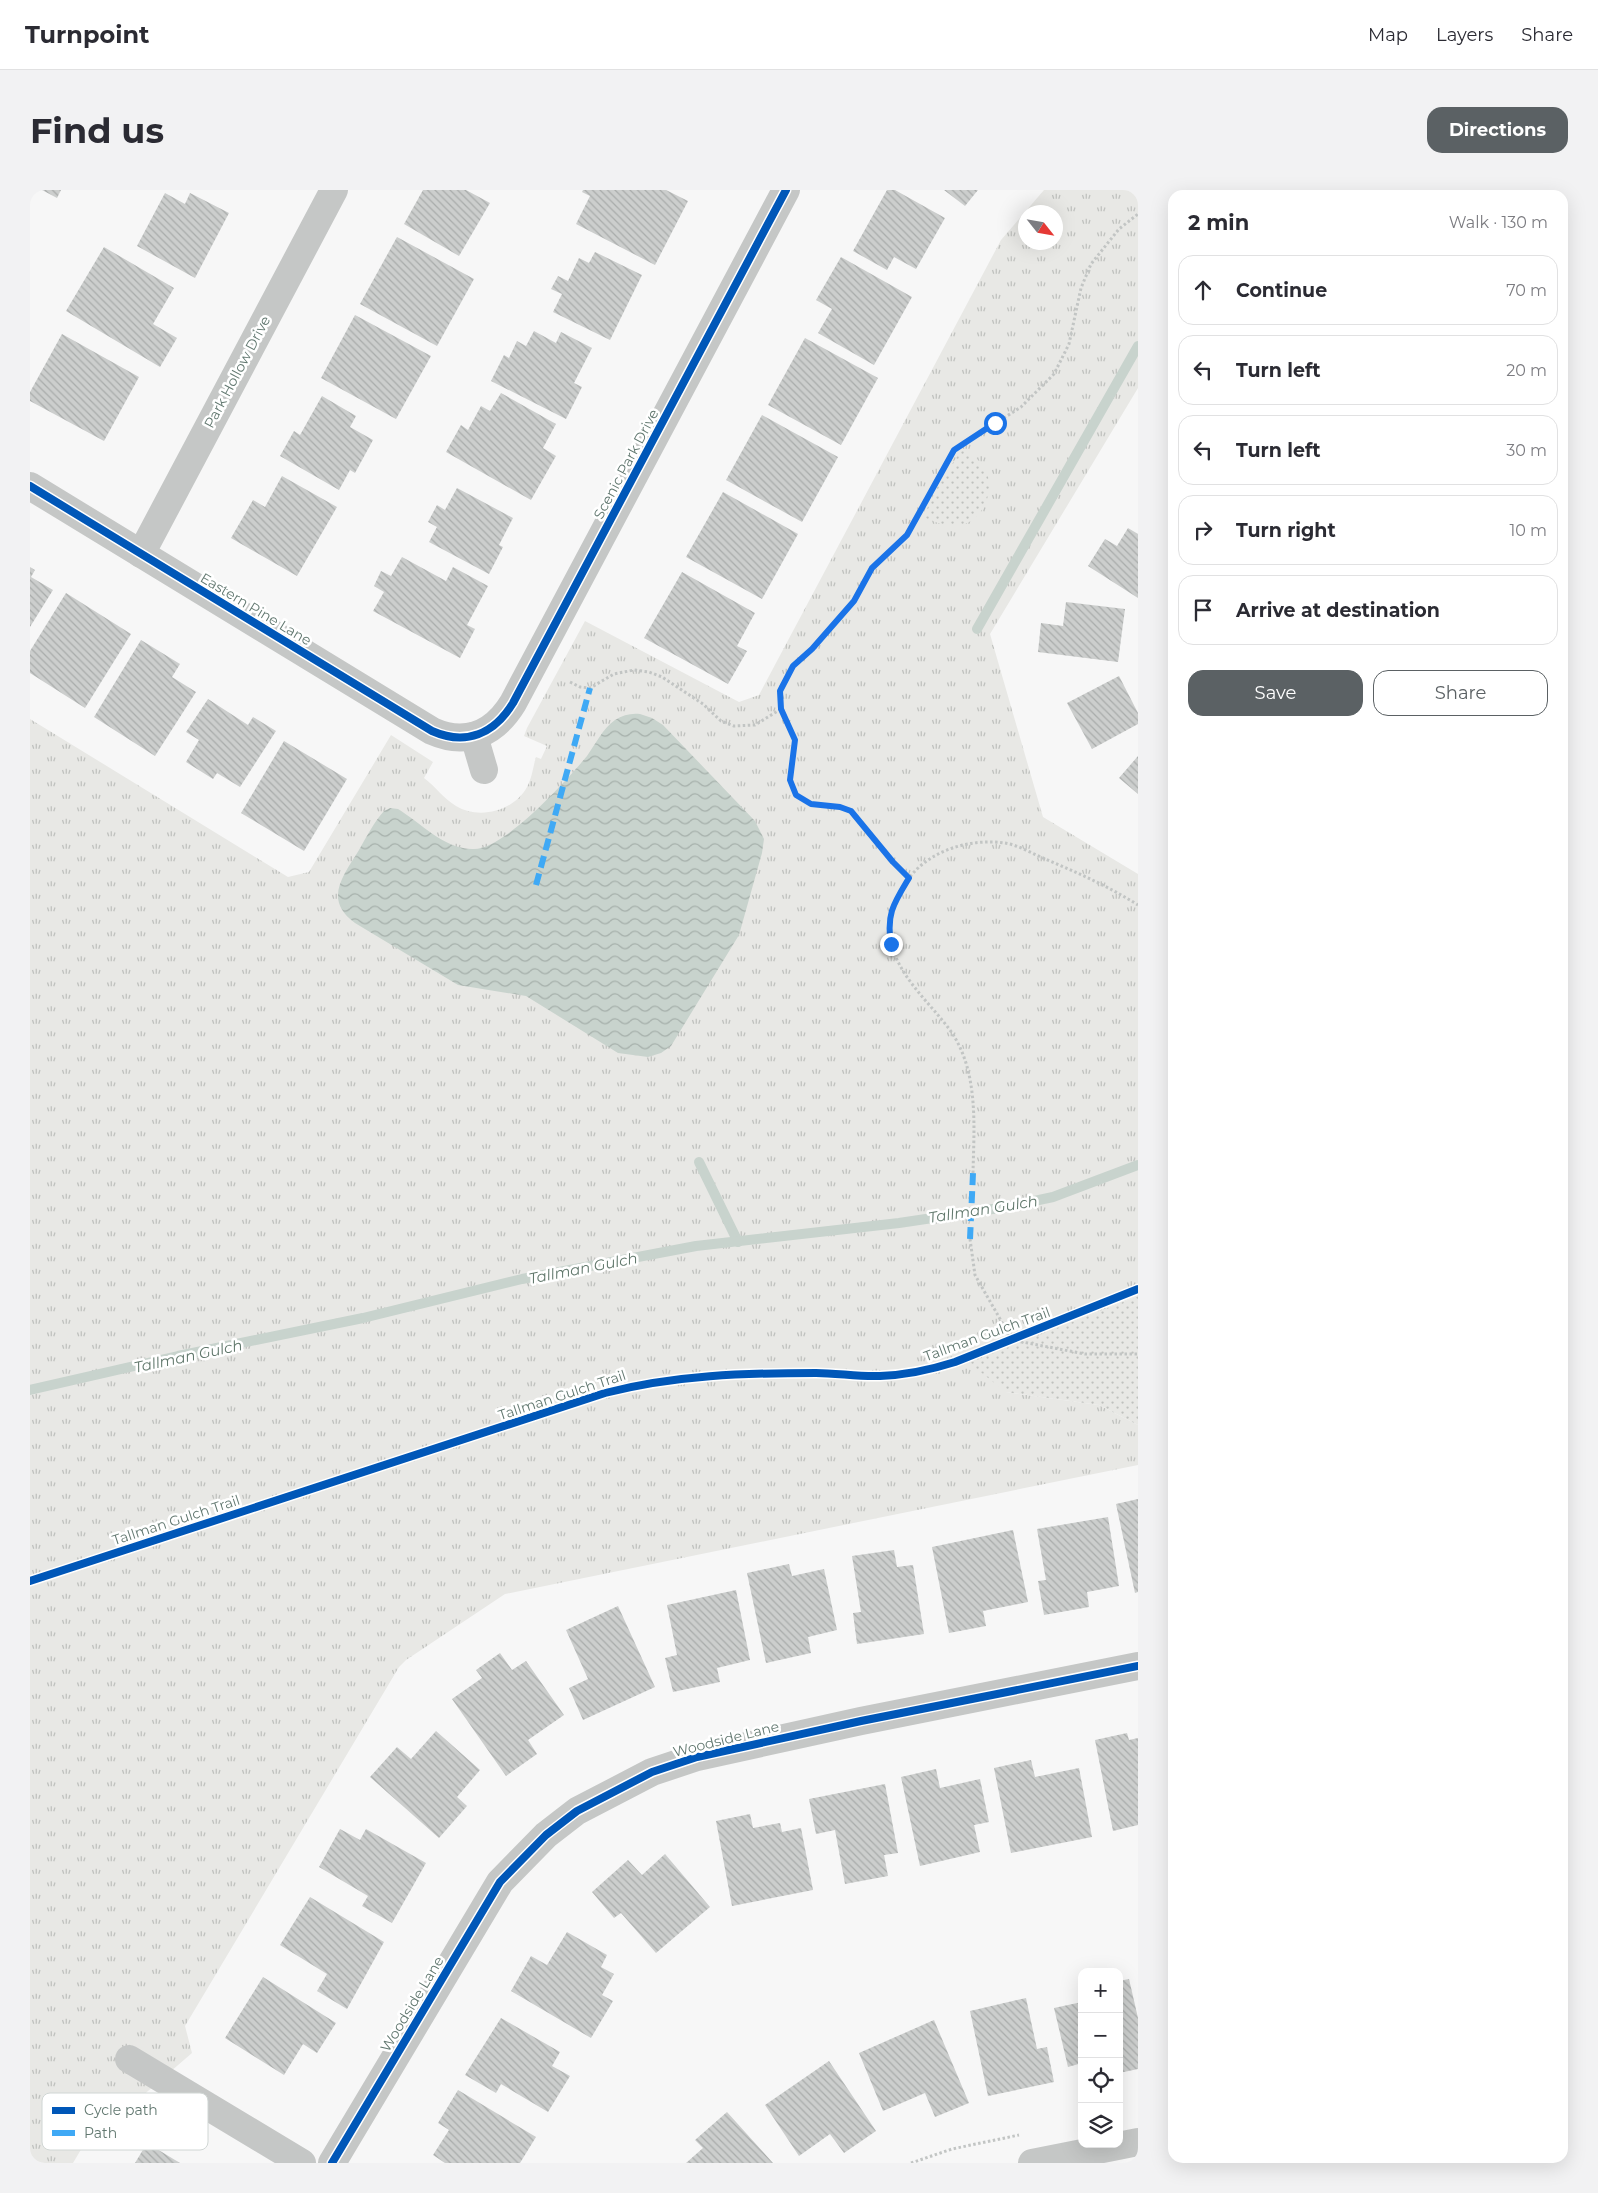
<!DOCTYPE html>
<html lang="en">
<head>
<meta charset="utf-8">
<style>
	:root { --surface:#fff; --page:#f2f2f3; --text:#2b2b33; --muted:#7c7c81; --line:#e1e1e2; --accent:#5b6164 }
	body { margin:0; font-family:Montserrat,sans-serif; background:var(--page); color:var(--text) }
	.controls { position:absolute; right:15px; bottom:15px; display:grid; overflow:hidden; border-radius:10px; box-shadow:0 5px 20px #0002 }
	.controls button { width:45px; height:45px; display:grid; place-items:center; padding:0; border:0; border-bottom:1px solid var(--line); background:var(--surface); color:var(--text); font:25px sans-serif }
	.compass { position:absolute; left:988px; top:15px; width:45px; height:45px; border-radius:50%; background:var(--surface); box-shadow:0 5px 20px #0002; rotate:121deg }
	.stop { position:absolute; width:15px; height:15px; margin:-11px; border:4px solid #1a73e8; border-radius:50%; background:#fff }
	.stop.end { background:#1a73e8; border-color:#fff; box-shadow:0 1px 5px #0008 }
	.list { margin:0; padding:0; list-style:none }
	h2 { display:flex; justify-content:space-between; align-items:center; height:65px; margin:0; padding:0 20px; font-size:21px }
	h2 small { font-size:16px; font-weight:400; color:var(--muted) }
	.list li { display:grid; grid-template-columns:32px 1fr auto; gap:15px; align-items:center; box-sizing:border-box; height:70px; margin:0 10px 10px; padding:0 10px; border:1px solid var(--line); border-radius:15px }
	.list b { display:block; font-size:19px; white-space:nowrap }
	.list em { font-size:16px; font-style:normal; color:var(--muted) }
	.actions { display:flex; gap:10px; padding:15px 20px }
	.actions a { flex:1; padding:11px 0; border:1px solid var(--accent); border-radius:15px; text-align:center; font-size:18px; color:var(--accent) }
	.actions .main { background:var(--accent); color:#fff }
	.icon { flex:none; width:28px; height:28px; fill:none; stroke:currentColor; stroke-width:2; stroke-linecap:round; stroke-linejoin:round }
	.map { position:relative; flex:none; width:1108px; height:1973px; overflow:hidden; border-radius:15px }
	header { display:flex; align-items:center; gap:30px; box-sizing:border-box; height:70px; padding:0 25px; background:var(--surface); border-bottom:1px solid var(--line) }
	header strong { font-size:24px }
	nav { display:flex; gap:28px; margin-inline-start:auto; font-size:18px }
	.intro { display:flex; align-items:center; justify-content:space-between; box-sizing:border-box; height:120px; padding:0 30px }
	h1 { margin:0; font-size:35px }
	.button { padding:12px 22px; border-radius:15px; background:var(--accent); color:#fff; font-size:18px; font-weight:700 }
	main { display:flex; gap:30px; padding:0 30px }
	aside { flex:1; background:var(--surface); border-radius:15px; box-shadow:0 5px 20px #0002 }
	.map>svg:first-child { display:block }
</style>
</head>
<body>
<header>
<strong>Turnpoint</strong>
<nav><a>Map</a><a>Layers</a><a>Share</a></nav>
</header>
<div class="intro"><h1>Find us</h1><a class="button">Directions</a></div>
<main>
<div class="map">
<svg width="1108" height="1973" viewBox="0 0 1108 1973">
	<defs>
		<pattern id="grass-tufts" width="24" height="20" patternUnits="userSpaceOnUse" patternTransform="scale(1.25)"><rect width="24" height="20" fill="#e8e8e5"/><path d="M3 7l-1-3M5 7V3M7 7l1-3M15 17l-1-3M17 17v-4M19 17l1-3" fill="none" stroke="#bfc1be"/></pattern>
		<pattern id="park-dots" width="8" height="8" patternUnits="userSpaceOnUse" patternTransform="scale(1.25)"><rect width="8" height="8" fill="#e8e8e5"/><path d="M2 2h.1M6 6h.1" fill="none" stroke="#bfc1be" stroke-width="1.8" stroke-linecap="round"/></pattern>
		<pattern id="water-waves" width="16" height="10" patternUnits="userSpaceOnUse" patternTransform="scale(1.25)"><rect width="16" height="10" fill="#c8d3cd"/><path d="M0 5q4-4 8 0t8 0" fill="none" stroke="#a6b0ab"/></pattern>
		<pattern id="building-back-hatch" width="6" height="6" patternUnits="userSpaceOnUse" patternTransform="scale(1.25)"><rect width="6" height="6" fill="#cccecd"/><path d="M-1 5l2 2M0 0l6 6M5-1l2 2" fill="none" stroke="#a9acab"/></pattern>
	</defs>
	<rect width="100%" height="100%" fill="#f7f7f7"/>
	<path fill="url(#grass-tufts)" fill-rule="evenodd" d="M1014,0H1108V198L960,444L1013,627L1108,684V1106L1043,1132L976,1202L1069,1215L1108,1235V1275L475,1404L376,1470L369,1477L155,1836L162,1863L103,1914L74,1921L43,1973H0V529L258,687L279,682L361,545L403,572L394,588C405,596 414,609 426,616C449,630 484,621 497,597C502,588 503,577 506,567L511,569L517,556L494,546L497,538L555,431L709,512L729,505L971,50ZM996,22H1026V52H996Z"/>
	<g fill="url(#park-dots)">
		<path d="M932,259C940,264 949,269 954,277C968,299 952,336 924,336C913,336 903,331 893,327L909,294Z"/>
		<path d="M1108,1106V1235L1069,1215L976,1202L939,1173Z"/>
	</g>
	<path fill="url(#water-waves)" d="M610,524L622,528L633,535L725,631L734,649L732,663L709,745L641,856L631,863L618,867L588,863L496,806L428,795L325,733C293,710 313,686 329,660C337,646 344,632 354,621L360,618L368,619C391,633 415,660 444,659C475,659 537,590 557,566C565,555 573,538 585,530C593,525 601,523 610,524Z"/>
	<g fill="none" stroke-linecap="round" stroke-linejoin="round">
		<g stroke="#c8d3cd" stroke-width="10">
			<path d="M947,439L1108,156"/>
			<path d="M669,972L708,1052"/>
			<path d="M0,1200L148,1166L333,1128L492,1089L666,1056L869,1033L976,1017L1023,1007L1108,975"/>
		</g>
	</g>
	<g fill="url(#building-back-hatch)">
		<path d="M12,0H31L27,8Z"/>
		<path d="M393,0H436L460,13L429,66L374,34Z"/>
		<path d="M553,0H636L658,11L625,75L546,34L560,6L552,2Z"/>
		<path d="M857,0H865L915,28L886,79L864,67L857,80L823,61Z"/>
		<path d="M914,0H948L935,16Z"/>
		<path d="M135,3L155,14L160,3L199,23L165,88L107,56Z"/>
		<path d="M367,47L444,89L407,156L330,114Z"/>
		<path d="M74,57L144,98L123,134L147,148L130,177L36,121Z"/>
		<path d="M565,62L612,85L580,150L523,122L532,104L521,99L528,86L538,91L549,68L559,73Z"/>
		<path d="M811,67L882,107L844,175L788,143L802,119L786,110Z"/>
		<path d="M325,125L401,166L366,229L291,188Z"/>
		<path d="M504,141L526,153L531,142L562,158L544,193L552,197L536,229L461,191L474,165L479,168L487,151L496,156Z"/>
		<path d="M32,144L109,187L74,251L0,211V202Z"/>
		<path d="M775,148L848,188L811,255L738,215Z"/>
		<path d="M471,203L526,234L513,258L526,266L501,310L416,262L431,235L438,240L451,216L460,221Z"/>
		<path d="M292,206L326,226L320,237L343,250L325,283L320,280L309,300L250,266L264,241L270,245Z"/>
		<path d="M732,225L808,267L772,332L696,290Z"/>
		<path d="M252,286L307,317L267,386L201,348L223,310L235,317Z"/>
		<path d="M427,298L483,328L469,355L473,357L459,384L399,352L407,337L398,332L407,315L415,320Z"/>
		<path d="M693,302L768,344L732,409L656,367Z"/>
		<path d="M1098,338L1108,344V408L1058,376L1075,349L1087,356Z"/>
		<path d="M372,367L416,391L423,377L458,396L437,435L445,439L430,468L343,421L354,402L344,396L351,381L361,386Z"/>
		<path d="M0,377L5,380L1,387L23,400L0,437Z"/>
		<path d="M652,382L725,423L707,456L717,461L698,494L614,448Z"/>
		<path d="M36,403L101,444L55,518L0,483V461Z"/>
		<path d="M1036,412L1095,419L1088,472L1008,462L1011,433L1033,436Z"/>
		<path d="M111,450L150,474L142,487L166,502L125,566L64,527Z"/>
		<path d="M1089,486L1108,523V534L1062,559L1037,513Z"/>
		<path d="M178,509L218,535L223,527L246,541L210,597L187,583L183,589L156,572L169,550L156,542Z"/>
		<path d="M254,551L317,589L274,661L211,623Z"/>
		<path d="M1108,566V604L1089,588Z"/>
		<path d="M1108,1309V1402L1105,1403L1086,1314Z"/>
		<path d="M1078,1327L1089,1396L1057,1402L1059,1417L1014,1425L1008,1391L1016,1390L1007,1339Z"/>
		<path d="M983,1340L998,1412L953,1421L956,1436L919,1443L902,1357Z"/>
		<path d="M864,1360L867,1377L883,1375L894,1444L827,1454L823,1423L831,1422L822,1366Z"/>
		<path d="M759,1374L762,1386L794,1379L807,1440L778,1447L781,1463L736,1473L717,1383Z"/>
		<path d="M706,1400L720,1470L687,1478L690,1492L643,1502L635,1468L647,1465L637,1415Z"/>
		<path d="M588,1416L625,1497L553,1530L539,1498L558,1489L536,1440Z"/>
		<path d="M470,1463L482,1480L496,1471L534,1525L498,1550L507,1564L476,1586L422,1509L452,1488L446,1480Z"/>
		<path d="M406,1541L450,1580L427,1607L437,1616L409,1648L340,1587L367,1557L381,1569Z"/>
		<path d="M1097,1543L1099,1550L1108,1548V1635L1083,1641L1065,1550Z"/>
		<path d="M1001,1570L1005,1587L1049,1578L1062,1647L981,1663L964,1578Z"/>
		<path d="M906,1579L910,1598L950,1589L959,1632L944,1635L950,1662L890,1676L871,1587Z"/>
		<path d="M855,1594L868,1663L854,1665L858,1686L815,1694L805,1640L786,1644L779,1609Z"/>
		<path d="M720,1624L723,1638L750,1633L752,1642L771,1638L783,1700L702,1716L686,1631Z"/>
		<path d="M310,1639L330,1650L336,1639L396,1673L362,1733L332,1716L338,1706L289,1677Z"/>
		<path d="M635,1664L680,1717L626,1763L591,1723L584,1728L562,1702L598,1670L612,1685Z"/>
		<path d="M280,1707L354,1752L317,1819L287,1801L297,1784L250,1755Z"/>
		<path d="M537,1742L577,1765L571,1777L584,1784L572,1805L583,1811L561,1848L481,1801L501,1766L517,1775Z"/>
		<path d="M233,1787L306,1833L287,1863L273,1854L254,1885L195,1848Z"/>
		<path d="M1099,1789L1108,1828V1879L1089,1883V1791Z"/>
		<path d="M996,1808L1007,1859L1017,1857L1024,1892L958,1906L940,1821Z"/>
		<path d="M1052,1812V1873L1038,1877L1024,1818Z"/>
		<path d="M471,1828L530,1862L522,1876L540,1886L518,1922L471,1894L466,1903L435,1885Z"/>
		<path d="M904,1830L939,1913L905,1927L895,1903L853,1921L829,1863Z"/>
		<path d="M799,1871L846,1941L814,1963L800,1944L769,1966L735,1915Z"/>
		<path d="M428,1900L506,1947L490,1973H415L403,1965L419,1940L408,1933Z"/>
		<path d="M697,1922L743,1973H656L673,1958L665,1950Z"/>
		<path d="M117,1953L150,1973H105Z"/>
	</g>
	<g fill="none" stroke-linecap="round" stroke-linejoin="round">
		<g stroke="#c2c5c4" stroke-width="3" stroke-dasharray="2.5 2.5" stroke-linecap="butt">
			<path d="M540,492L550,497L560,498L584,484L604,480L619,482L632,487L673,514L691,531L704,536L725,535L751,519"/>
			<path d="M879,688L863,672L821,621L810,617L781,614L766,605L760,590L765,550L750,513L751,496L763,476L782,459L824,411L842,378L877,345L924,260L991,217L1024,184L1039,154L1051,98L1061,74L1089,39L1108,24"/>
			<path d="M943,983C944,936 949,881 920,840C899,812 871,789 861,754C855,730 864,713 875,694C895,661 939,648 975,653C988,655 1001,663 1013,668C1046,682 1078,696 1108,715"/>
			<path d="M940,1049L945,1085L982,1150L1055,1164H1108"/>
			<path d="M881,1973L922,1959L989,1945"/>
		</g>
		<g stroke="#c5c7c6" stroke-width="28">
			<path d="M0,296L402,541C436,556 464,544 483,513L756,0"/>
			<path d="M111,364L304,0"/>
			<path d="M444,546L454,580"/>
			<path d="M99,1869L272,1973"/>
			<path d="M302,1973L470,1692L516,1645L547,1621L622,1582L667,1567L831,1531L1108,1476"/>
			<path d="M1002,1973L1108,1952"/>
		</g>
		<g stroke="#3fa9f5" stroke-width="6" stroke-dasharray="12 6" stroke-linecap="butt">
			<path d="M506,695L560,498"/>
			<path d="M940,1049L943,983"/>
		</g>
		<defs>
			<g id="cycleway">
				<path d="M0,296L402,541C436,556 464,544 483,513L756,0"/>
				<path d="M0,1391L575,1203C645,1185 714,1183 786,1183C807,1183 829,1187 850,1186C876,1185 900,1180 925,1172L1108,1099"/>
				<path d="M302,1973L470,1692L516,1645L547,1621L622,1582L667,1567L831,1531L1108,1476"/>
			</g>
		</defs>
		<use href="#cycleway" stroke="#fff" stroke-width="11"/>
		<use href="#cycleway" stroke="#0057b8" stroke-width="8"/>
	</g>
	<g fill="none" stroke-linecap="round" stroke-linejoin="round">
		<path stroke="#1a73e8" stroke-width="6" d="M861,754C856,724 864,713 879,688L863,672L821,621L810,617L781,614L766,605L760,590L765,550L751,519L750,501L763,476L782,459L824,411L842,378L877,345L924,260L965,233"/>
	</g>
	<g text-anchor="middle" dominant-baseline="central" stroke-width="5" stroke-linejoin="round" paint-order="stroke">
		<g font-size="14" fill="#627870" stroke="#fff">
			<text transform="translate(207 182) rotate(-62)">Park Hollow Drive</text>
			<text transform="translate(596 274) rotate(-62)">Scenic Park Drive</text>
			<text transform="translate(226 419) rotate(31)">Eastern Pine Lane</text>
			<text transform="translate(957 1144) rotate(-20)">Tallman Gulch Trail</text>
			<text transform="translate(532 1205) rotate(-18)">Tallman Gulch Trail</text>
			<text transform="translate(146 1330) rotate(-18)">Tallman Gulch Trail</text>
			<text transform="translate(696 1549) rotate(-14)">Woodside Lane</text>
			<text transform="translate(382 1814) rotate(-59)">Woodside Lane</text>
		</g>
		<g font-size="15" font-style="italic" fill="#61786c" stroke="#fff">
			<text transform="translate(953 1019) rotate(-9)">Tallman Gulch</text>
			<text transform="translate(553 1078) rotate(-11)">Tallman Gulch</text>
			<text transform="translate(158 1166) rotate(-12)">Tallman Gulch</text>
		</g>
	</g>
	<rect x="12" y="1903" width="166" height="57" rx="8" fill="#fff" stroke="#d0d6d4" stroke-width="1"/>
	<rect x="22" y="1917" width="23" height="7" fill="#0057b8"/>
	<rect x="22" y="1940" width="23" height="6" fill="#3fa9f5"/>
	<g font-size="14" fill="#627870">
		<text x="54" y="1925">Cycle path</text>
		<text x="54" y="1948">Path</text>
	</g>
</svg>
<div class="controls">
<button>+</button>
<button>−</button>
<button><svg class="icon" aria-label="locate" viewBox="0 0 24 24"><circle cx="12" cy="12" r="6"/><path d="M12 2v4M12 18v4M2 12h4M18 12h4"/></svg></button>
<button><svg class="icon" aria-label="layers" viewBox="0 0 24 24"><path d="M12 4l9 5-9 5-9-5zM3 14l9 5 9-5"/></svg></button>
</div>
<svg class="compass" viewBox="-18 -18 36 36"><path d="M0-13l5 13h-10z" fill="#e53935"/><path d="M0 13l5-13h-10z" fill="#7c7c81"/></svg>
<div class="stop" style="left:965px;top:233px"></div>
<div class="stop end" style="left:861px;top:754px"></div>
</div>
<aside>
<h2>2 min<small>Walk · 130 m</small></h2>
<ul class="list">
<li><svg class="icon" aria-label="ahead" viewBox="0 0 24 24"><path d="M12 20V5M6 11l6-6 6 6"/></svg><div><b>Continue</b></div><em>70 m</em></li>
<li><svg class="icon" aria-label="left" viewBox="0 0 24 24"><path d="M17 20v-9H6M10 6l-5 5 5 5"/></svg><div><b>Turn left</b></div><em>20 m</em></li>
<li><svg class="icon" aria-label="left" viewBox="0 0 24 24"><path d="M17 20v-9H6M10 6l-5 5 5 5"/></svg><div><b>Turn left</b></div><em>30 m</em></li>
<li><svg class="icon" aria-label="right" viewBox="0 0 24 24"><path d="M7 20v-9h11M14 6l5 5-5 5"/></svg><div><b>Turn right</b></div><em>10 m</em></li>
<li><svg class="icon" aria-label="arrive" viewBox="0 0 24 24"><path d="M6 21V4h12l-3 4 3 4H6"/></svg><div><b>Arrive at destination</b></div></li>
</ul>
<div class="actions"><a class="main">Save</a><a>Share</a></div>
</aside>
</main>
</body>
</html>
